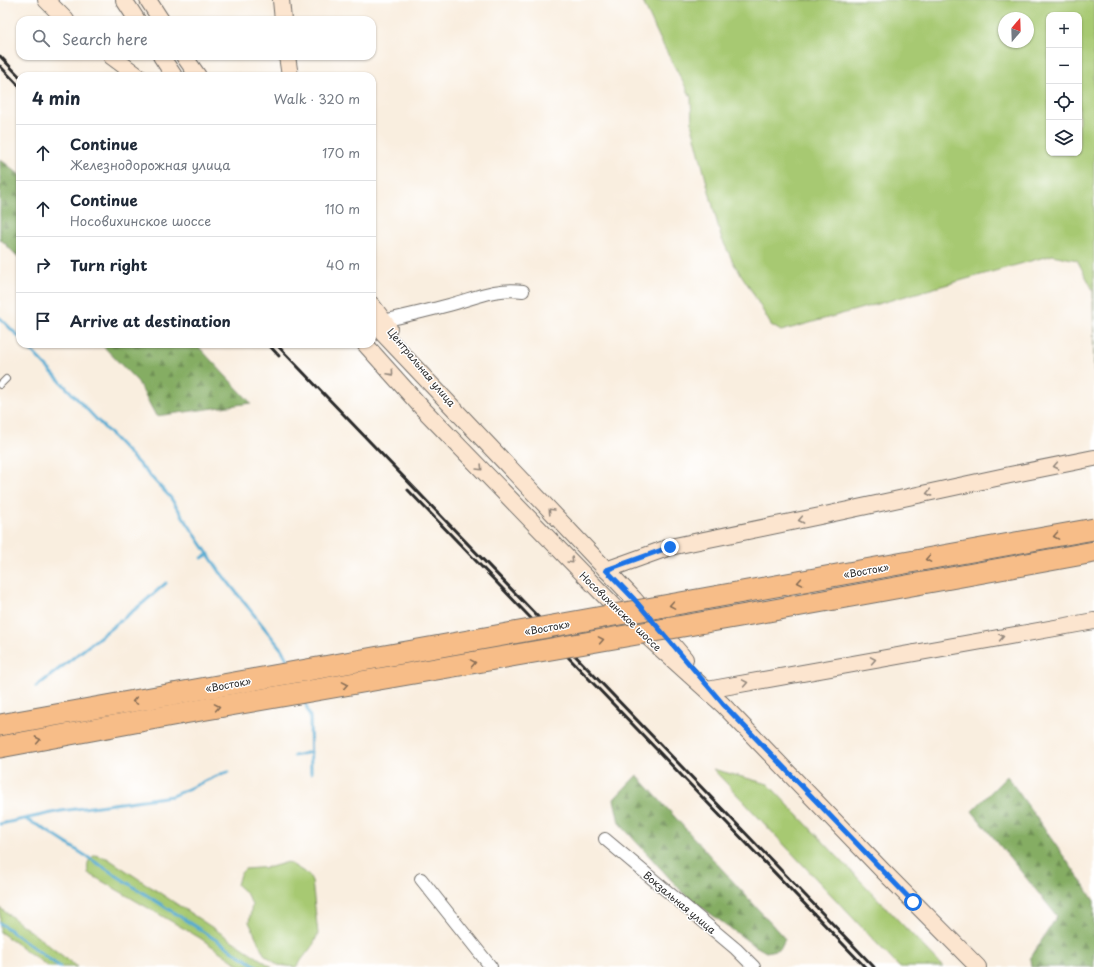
<!DOCTYPE html>
<html lang="en">
<head>
<meta charset="utf-8">
<style>
	:root { --surface:#fff; --page:#f2f2f3; --text:#1f2937; --muted:#747a83; --line:#e0e1e3 }
	body { margin:0; font-family:"Playpen Sans",sans-serif; background:var(--page); color:var(--text) }
	.controls { position:absolute; right:12px; top:12px; display:grid; overflow:hidden; border-radius:8px; box-shadow:0 1px 3px #0004 }
	.controls button { width:36px; height:36px; display:grid; place-items:center; padding:0; border:0; border-bottom:1px solid var(--line); background:var(--surface); color:var(--text); font:20px sans-serif }
	.compass { position:absolute; left:998px; top:12px; width:36px; height:36px; border-radius:50%; background:var(--surface); box-shadow:0 1px 3px #0004; rotate:19deg }
	.stop { position:absolute; width:12px; height:12px; margin:-9px; border:3px solid #1a73e8; border-radius:50%; background:#fff }
	.stop.end { background:#1a73e8; border-color:#fff; box-shadow:0 1px 4px #0008 }
	.list { margin:0; padding:0; list-style:none }
	h2 { display:flex; justify-content:space-between; align-items:center; height:52px; margin:0; padding:0 16px; font-size:17px }
	h2 small { font-size:13px; font-weight:400; color:var(--muted) }
	.list li { display:grid; grid-template-columns:26px 1fr auto; gap:12px; align-items:center; box-sizing:border-box; height:56px; padding:0 16px; border-top:1px solid var(--line) }
	.list b { display:block; font-size:15px; white-space:nowrap }
	.list p { margin:0; font-size:13px; white-space:nowrap; color:var(--muted) }
	.list em { font-size:13px; font-style:normal; color:var(--muted) }
	.icon { flex:none; width:22px; height:22px; fill:none; stroke:currentColor; stroke-width:2; stroke-linecap:round; stroke-linejoin:round }
	.map { position:relative; flex:none; width:1094px; height:967px; overflow:hidden }
	.search { position:absolute; background:var(--surface); box-shadow:0 1px 3px #0004; left:16px; top:16px; width:360px; height:44px; display:flex; align-items:center; gap:10px; box-sizing:border-box; padding:0 14px; border-radius:12px; color:var(--muted); font-size:15px }
	.panel { position:absolute; background:var(--surface); box-shadow:0 1px 3px #0004; left:16px; top:72px; width:360px; height:276px; border-radius:12px }
	.map>svg:first-child { display:block }
</style>
</head>
<body>
<div class="map">
<svg width="1094" height="967" viewBox="0 0 1094 967">
	<defs>
		<pattern id="forest-firs" width="22" height="20" patternUnits="userSpaceOnUse"><rect width="22" height="20" fill="#85ad64"/><path d="M5 1l3.5 6h-7zM16 11l3.5 6h-7z" fill="#6d8d53"/></pattern>
	</defs>
	<rect width="100%" height="100%" fill="#fff"/>
	<filter id="ink" filterUnits="userSpaceOnUse"><feTurbulence type="fractalNoise" baseFrequency=".025" numOctaves="2"/><feDisplacementMap in="SourceGraphic" scale="8" xChannelSelector="R" yChannelSelector="G"/><feConvolveMatrix kernelMatrix="1 2 1 2 8 2 1 2 1" color-interpolation-filters="sRGB"/></filter>
	<filter id="wash" filterUnits="userSpaceOnUse"><feTurbulence type="fractalNoise" baseFrequency=".012" numOctaves="4" result="noise"/><feDisplacementMap in="SourceGraphic" scale="16" xChannelSelector="R" yChannelSelector="G"/><feGaussianBlur stdDeviation="0.9" result="paint"/><feColorMatrix in="noise" values="0 0 0 0 0 0 0 0 0 0 0 0 0 0 0 0 0 1.4 0 .05"/><feComposite in="paint" operator="in"/></filter>
	<g filter="url(#wash)">
		<rect width="100%" height="100%" fill="#f9eedf"/>
		<g fill="#a7c972" stroke="#697a4e" fill-rule="evenodd">
			<path d="M642,0H1094V371L1093,290L1077,260L1052,255L781,331L771,325L750,288L734,264L721,237L692,126L691,97L662,43ZM1049,15H1079V153H1049ZM1004,18H1028V42H1004Z"/>
			<path d="M713,769L768,784L943,967H899Z"/>
			<path d="M95,855L107,858L272,967H242L200,938L88,873C87,863 87,861 95,855Z"/>
			<path d="M288,862L309,875L312,881L318,934L313,945L296,967L278,965L264,954L249,922L252,904L246,893L237,885L240,874L245,869L271,867Z"/>
			<path d="M0,908L77,967H49L0,932Z"/>
		</g>
		<g fill="url(#forest-firs)" stroke="#586c48">
			<path d="M0,159L20,175V259L0,239Z"/>
			<path d="M101,344H196L251,403L156,416L138,382Z"/>
			<path d="M637,775L785,939L780,949L766,952L752,944L685,895L619,823L614,799Z"/>
			<path d="M1007,776L1086,888L1094,901V967H1031L1030,959L1057,916L972,811Z"/>
		</g>
		<g fill="none" stroke-linecap="round" stroke-linejoin="round">
			<g stroke="#56abd2" stroke-width="3">
				<path d="M0,318L20,338"/>
				<path d="M25,344L170,497L220,572L282,650L290,665"/>
				<path d="M202,558L209,554"/>
				<path d="M36,687L143,603L166,583"/>
				<path d="M304,700L310,717L311,773"/>
				<path d="M294,756L311,752"/>
				<path d="M25,819L41,827L258,967"/>
				<path d="M0,824L61,811L172,796L221,774L229,772"/>
				<path d="M0,923L60,967"/>
			</g>
		</g>
	</g>
	<g filter="url(#ink)">
		<g fill="none" stroke-linecap="round" stroke-linejoin="round">
			<defs>
				<path id="lane" d="M0,385L6,379"/>
				<g id="street">
					<path d="M383,321C405,316 427,311 449,305C475,298 496,287 523,291"/>
					<path d="M605,839L736,949L754,967"/>
					<path d="M421,879L491,967"/>
				</g>
				<g id="secondary">
					<path d="M46,0L66,20"/>
					<path d="M124,0L137,20"/>
					<path d="M148,0L161,20"/>
					<path d="M281,0L283,20"/>
					<path d="M111,56L138,76"/>
					<path d="M161,56L174,76"/>
					<path d="M184,56L198,76"/>
					<path d="M287,56L290,76"/>
					<path d="M372,305L389,328"/>
					<path d="M372,322L634,599L685,659"/>
					<path d="M365,344L423,409L620,612L723,705L882,870L978,967"/>
					<path d="M606,570L670,547L825,515L1010,475L1094,458"/>
					<path d="M707,690L1094,621"/>
				</g>
				<g id="highway">
					<path d="M0,725L173,694"/>
					<path d="M0,747L178,714"/>
				</g>
			</defs>
			<use href="#lane" stroke="#736f6a" stroke-width="8"/>
			<use href="#street" stroke="#736f6a" stroke-width="14"/>
			<use href="#secondary" stroke="#736f6a" stroke-width="18"/>
			<use href="#highway" stroke="#736f6a" stroke-width="23"/>
			<use href="#lane" stroke="#fff" stroke-width="6"/>
			<use href="#street" stroke="#fff" stroke-width="12"/>
			<use href="#secondary" stroke="#fce5cf" stroke-width="16"/>
			<use href="#highway" stroke="#f7bd88" stroke-width="21"/>
			<g stroke="#2b2b2b" stroke-width="3">
				<path d="M0,56L20,77"/>
				<path d="M0,66L20,87"/>
				<path d="M268,344L279,356"/>
				<path d="M276,344L874,967"/>
				<path d="M408,490L865,967"/>
			</g>
			<defs>
				<g id="highway-bridge">
					<path d="M173,694L1094,529"/>
					<path d="M178,714L763,612L1094,552"/>
				</g>
			</defs>
			<use href="#highway-bridge" stroke="#736f6a" stroke-width="23" stroke-linecap="butt"/>
			<use href="#highway-bridge" stroke="#f7bd88" stroke-width="21"/>
		</g>
		<defs><path id="oneway-chevron" d="M-2-3.5L2.5 0L-2 3.5" fill="none" stroke-width="1.6" stroke-linecap="round" stroke-linejoin="round"/></defs>
		<g stroke="#94887d">
			<use href="#oneway-chevron" transform="translate(391 373) rotate(49)"/>
			<use href="#oneway-chevron" transform="translate(1056 466) rotate(169)"/>
			<use href="#oneway-chevron" transform="translate(480 468) rotate(46)"/>
			<use href="#oneway-chevron" transform="translate(929 493) rotate(168)"/>
			<use href="#oneway-chevron" transform="translate(551 511) rotate(-133)"/>
			<use href="#oneway-chevron" transform="translate(801 520) rotate(169)"/>
			<use href="#oneway-chevron" transform="translate(571 561) rotate(46)"/>
			<use href="#oneway-chevron" transform="translate(1001 637) rotate(-10)"/>
			<use href="#oneway-chevron" transform="translate(873 660) rotate(-10)"/>
			<use href="#oneway-chevron" transform="translate(745 683) rotate(-10)"/>
		</g>
		<g stroke="#876d55">
			<use href="#oneway-chevron" transform="translate(1056 536) rotate(170)"/>
			<use href="#oneway-chevron" transform="translate(928 559) rotate(170)"/>
			<use href="#oneway-chevron" transform="translate(800 582) rotate(170)"/>
			<use href="#oneway-chevron" transform="translate(672 605) rotate(170)"/>
			<use href="#oneway-chevron" transform="translate(601 640) rotate(-10)"/>
			<use href="#oneway-chevron" transform="translate(473 663) rotate(-10)"/>
			<use href="#oneway-chevron" transform="translate(345 685) rotate(-10)"/>
			<use href="#oneway-chevron" transform="translate(135 701) rotate(170)"/>
			<use href="#oneway-chevron" transform="translate(217 707) rotate(-10)"/>
			<use href="#oneway-chevron" transform="translate(38 740) rotate(-11)"/>
		</g>
	</g>
	<g fill="none" stroke-linecap="round" stroke-linejoin="round" filter="url(#ink)">
		<path stroke="#1a73e8" stroke-width="5" d="M670,547L606,570L634,599L723,704L913,902"/>
	</g>
	<g text-anchor="middle" dominant-baseline="central" stroke-width="3" stroke-linejoin="round" paint-order="stroke">
		<g font-size="10" fill="#2b2b2b" stroke="#fff">
			<text transform="translate(422 367) rotate(50)">Центральная улица</text>
			<text transform="translate(866 570) rotate(-10)">«Восток»</text>
			<text transform="translate(621 611) rotate(44)">Носовихинское шоссе</text>
			<text transform="translate(547 627) rotate(-10)">«Восток»</text>
			<text transform="translate(228 684) rotate(-10)">«Восток»</text>
			<text transform="translate(680 902) rotate(40)">Вокзальная улица</text>
		</g>
	</g>
</svg>
<div class="controls">
<button>+</button>
<button>−</button>
<button><svg class="icon" aria-label="locate" viewBox="0 0 24 24"><circle cx="12" cy="12" r="6"/><path d="M12 2v4M12 18v4M2 12h4M18 12h4"/></svg></button>
<button><svg class="icon" aria-label="layers" viewBox="0 0 24 24"><path d="M12 4l9 5-9 5-9-5zM3 14l9 5 9-5"/></svg></button>
</div>
<svg class="compass" viewBox="-18 -18 36 36"><path d="M0-13l5 13h-10z" fill="#e53935"/><path d="M0 13l5-13h-10z" fill="#747a83"/></svg>
<div class="stop" style="left:913px;top:902px"></div>
<div class="stop end" style="left:670px;top:547px"></div>
<div class="search"><svg class="icon" aria-label="search" viewBox="0 0 24 24"><circle cx="10" cy="10" r="6"/><path d="M15 15l6 6"/></svg>Search here</div>
<section class="panel">
<h2>4 min<small>Walk · 320 m</small></h2>
<ul class="list">
<li><svg class="icon" aria-label="ahead" viewBox="0 0 24 24"><path d="M12 20V5M6 11l6-6 6 6"/></svg><div><b>Continue</b><p>Железнодорожная улица</p></div><em>170 m</em></li>
<li><svg class="icon" aria-label="ahead" viewBox="0 0 24 24"><path d="M12 20V5M6 11l6-6 6 6"/></svg><div><b>Continue</b><p>Носовихинское шоссе</p></div><em>110 m</em></li>
<li><svg class="icon" aria-label="right" viewBox="0 0 24 24"><path d="M7 20v-9h11M14 6l5 5-5 5"/></svg><div><b>Turn right</b></div><em>40 m</em></li>
<li><svg class="icon" aria-label="arrive" viewBox="0 0 24 24"><path d="M6 21V4h12l-3 4 3 4H6"/></svg><div><b>Arrive at destination</b></div></li>
</ul>
</section>
</div>
</body>
</html>
